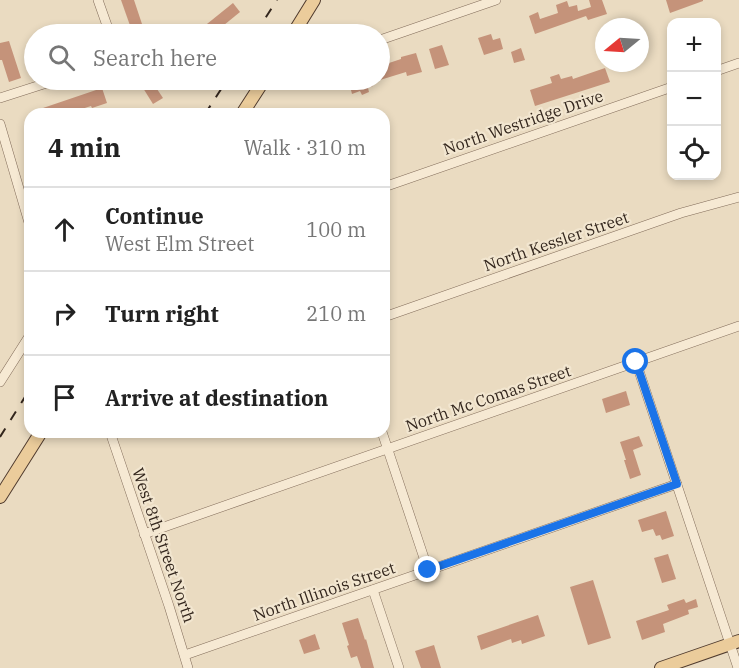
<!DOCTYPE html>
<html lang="en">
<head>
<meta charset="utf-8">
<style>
	:root { --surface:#fff; --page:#f2f2f2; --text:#222; --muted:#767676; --line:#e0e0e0 }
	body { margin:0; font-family:"IBM Plex Serif",serif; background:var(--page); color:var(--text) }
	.controls { position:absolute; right:18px; top:18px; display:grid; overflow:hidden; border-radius:12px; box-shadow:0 3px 9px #0003 }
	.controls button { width:54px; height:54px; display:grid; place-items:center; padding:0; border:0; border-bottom:2px solid var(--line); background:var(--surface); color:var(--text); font:30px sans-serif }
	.compass { position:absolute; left:595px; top:18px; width:54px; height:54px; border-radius:50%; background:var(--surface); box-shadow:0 3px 9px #0003; rotate:252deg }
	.stop { position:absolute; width:18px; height:18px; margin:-14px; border:4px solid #1a73e8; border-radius:50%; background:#fff }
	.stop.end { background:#1a73e8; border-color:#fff; box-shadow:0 2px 6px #0008 }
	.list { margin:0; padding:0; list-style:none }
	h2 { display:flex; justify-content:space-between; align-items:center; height:78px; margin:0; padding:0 24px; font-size:26px }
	h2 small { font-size:20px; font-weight:400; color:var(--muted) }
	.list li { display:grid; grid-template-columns:39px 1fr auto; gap:18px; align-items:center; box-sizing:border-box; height:84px; padding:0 24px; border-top:2px solid var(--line) }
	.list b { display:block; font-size:22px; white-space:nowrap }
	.list p { margin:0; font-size:20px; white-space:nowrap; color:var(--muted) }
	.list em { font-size:20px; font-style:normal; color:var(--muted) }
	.icon { flex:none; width:33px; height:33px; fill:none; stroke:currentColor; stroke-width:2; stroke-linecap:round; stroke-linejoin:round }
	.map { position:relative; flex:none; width:739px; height:668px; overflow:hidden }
	.search { position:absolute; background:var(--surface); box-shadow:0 3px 9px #0003; left:24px; top:24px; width:366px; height:66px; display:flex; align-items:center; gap:15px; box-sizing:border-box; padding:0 21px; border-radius:33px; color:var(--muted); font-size:22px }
	.panel { position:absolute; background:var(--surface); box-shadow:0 3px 9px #0003; left:24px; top:108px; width:366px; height:330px; border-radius:18px }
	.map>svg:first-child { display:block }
</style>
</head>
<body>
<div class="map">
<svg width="739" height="668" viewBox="0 0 739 668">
	<rect width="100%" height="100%" fill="#eadbc1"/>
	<g fill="#c5937a">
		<path d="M121,0H134L144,30L133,34Z"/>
		<path d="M589,0H602L607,14L588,20L586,16L535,34L529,16L538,12L540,19L558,13L556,5L567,1L569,7L577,5L578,11L591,7Z"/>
		<path d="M666,0H703V1L670,13Z"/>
		<path d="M233,3L240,12L213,34H207L202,28Z"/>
		<path d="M491,34L493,40L500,38L503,49L484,55L478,38Z"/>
		<path d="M9,41L21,78L9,82L2,60H0V43Z"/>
		<path d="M442,45L449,65L435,69L429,49Z"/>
		<path d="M521,48L525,60L514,63L511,52Z"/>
		<path d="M416,53L422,72L407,76L406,72L380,80V66L401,59V57Z"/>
		<path d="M605,68L610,82L535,106L530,90L552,83L550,77L559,74L561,79L572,76L573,79Z"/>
		<path d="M138,80H151L163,98L153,104Z"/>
		<path d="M356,80H371L373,86L368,88L369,92L362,95L360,91L352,94L349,82Z"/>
		<path d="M102,88L107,103L92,108L91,106L66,114H45L43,108Z"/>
		<path d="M626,391L630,405L606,413L602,399Z"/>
		<path d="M639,436L643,446L633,450L641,475L630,479L624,460H626L620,442Z"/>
		<path d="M666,511L674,536L662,540L660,535L656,536L653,529L642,532L638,520Z"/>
		<path d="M668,554L676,579L662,583L654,558Z"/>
		<path d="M593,580L611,638L588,645L570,587Z"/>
		<path d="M684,599L686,603L696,599L698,607L688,610L689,614L663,624L665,632L642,640L636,621L669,610L667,605Z"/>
		<path d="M538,615L545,636L522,644L521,640L512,643L511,639L481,650L477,636Z"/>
		<path d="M358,618L365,640L366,639L374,668H361L357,656L351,658L347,646L349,645L342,623Z"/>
		<path d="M315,634L320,649L304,654L299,640Z"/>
		<path d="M434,645L441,668H421L415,651Z"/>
	</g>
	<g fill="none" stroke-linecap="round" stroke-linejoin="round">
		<defs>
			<g id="minor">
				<path d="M98,0L110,34"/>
				<path d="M380,40L496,0"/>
				<path d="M716,71L739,63"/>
				<path d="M0,98L56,80"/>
				<path d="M0,124L30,226"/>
				<path d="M384,187L672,87"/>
				<path d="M384,317L681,213L739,197"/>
				<path d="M636,362L738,668"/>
				<path d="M0,382L30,335"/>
				<path d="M56,432H57"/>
				<path d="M110,432L169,606L188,668"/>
				<path d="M382,432L428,570"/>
				<path d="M144,534L739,326"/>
				<path d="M373,590L399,668"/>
				<path d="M185,655L677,484"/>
			</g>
			<g id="major">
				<path d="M293,34L314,0"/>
				<path d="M242,114L264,80"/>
				<path d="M0,497L41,432"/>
				<path d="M661,668L739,641"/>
			</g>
		</defs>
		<use href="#minor" stroke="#826c5a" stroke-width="10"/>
		<use href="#major" stroke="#503b2e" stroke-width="14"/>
		<use href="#minor" stroke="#f6e9d3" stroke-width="9"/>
		<use href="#major" stroke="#ebcc9b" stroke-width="12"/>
		<g stroke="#33261d" stroke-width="2" stroke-dasharray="10 10" stroke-linecap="butt">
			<path d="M255,34L277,0"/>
			<path d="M205,114L227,80"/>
			<path d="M0,437L30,389"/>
		</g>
	</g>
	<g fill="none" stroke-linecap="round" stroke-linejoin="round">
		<path stroke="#1a73e8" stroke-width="8" d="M428,570L677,484L636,362"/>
	</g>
	<g text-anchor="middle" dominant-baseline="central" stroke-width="4.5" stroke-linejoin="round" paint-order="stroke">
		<g font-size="16" fill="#33261d" stroke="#f2e6d0">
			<text transform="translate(523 122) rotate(-19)">North Westridge Drive</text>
			<text transform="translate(556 241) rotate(-19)">North Kessler Street</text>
			<text transform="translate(488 398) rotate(-19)">North Mc Comas Street</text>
			<text transform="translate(164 545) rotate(71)">West 8th Street North</text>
			<text transform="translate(324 591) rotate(-19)">North Illinois Street</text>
		</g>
	</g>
</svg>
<div class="controls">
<button>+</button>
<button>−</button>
<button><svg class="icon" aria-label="locate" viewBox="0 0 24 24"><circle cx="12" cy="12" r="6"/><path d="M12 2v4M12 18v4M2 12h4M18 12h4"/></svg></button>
</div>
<svg class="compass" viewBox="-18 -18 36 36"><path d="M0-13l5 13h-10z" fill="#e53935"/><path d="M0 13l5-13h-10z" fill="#767676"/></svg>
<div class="stop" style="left:636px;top:362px"></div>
<div class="stop end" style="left:428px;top:570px"></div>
<div class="search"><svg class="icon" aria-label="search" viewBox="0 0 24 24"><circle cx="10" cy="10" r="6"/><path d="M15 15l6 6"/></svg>Search here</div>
<section class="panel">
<h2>4 min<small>Walk · 310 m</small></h2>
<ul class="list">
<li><svg class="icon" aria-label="ahead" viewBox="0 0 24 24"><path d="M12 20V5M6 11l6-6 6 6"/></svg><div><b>Continue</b><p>West Elm Street</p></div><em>100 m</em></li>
<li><svg class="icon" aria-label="right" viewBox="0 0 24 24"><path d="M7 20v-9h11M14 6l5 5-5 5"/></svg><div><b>Turn right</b></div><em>210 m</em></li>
<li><svg class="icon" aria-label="arrive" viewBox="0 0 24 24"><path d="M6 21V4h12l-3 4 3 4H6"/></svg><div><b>Arrive at destination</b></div></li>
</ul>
</section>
</div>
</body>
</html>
